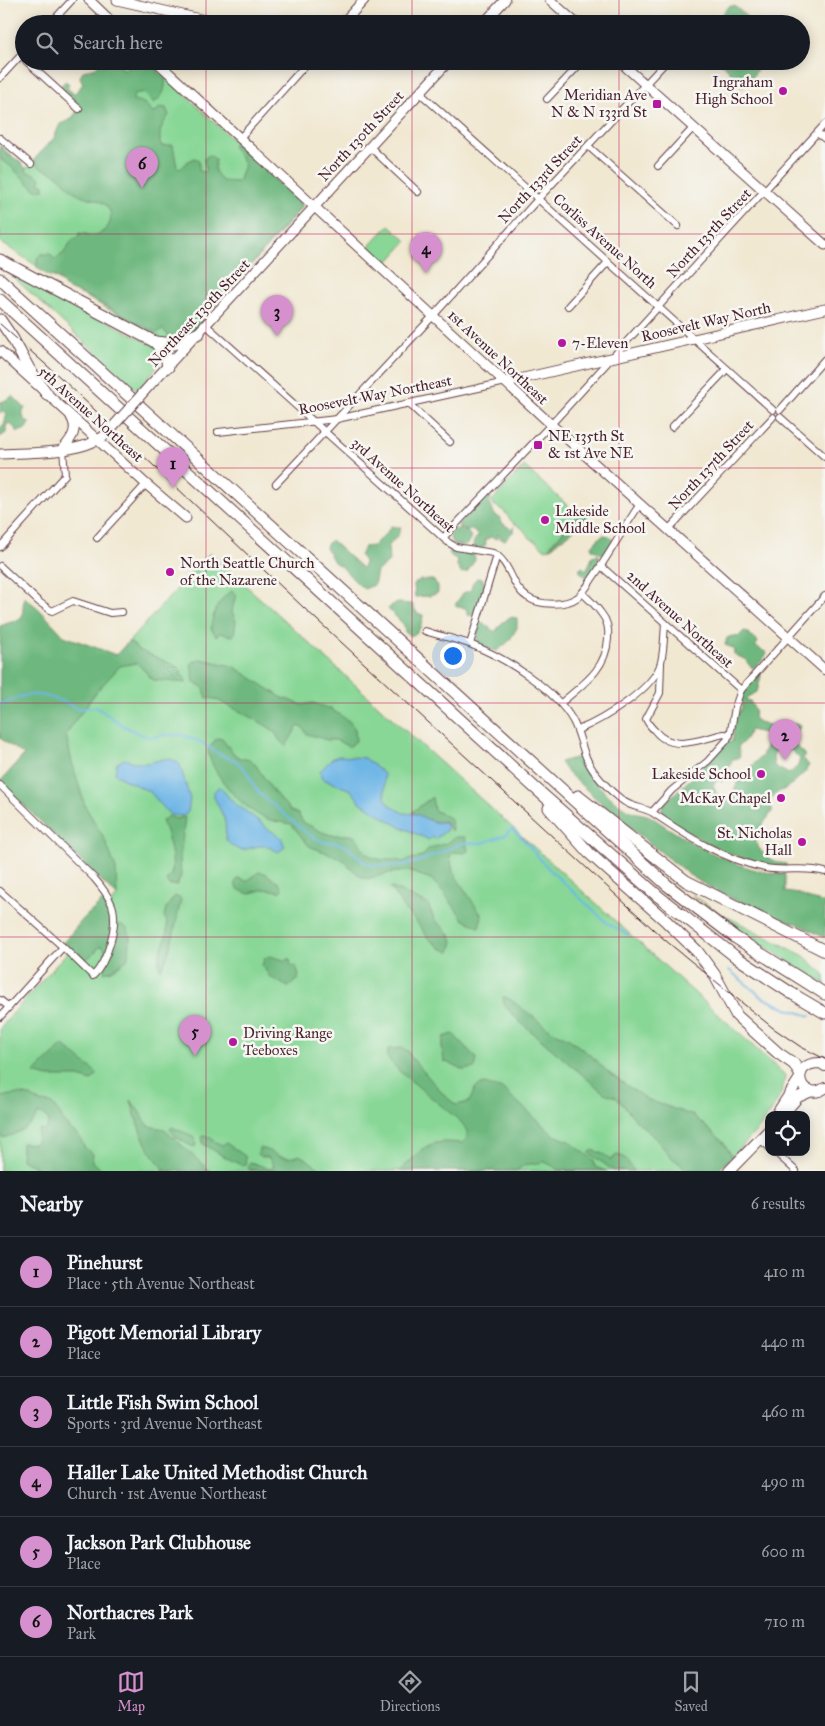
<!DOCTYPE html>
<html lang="en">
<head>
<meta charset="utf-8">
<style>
	:root { --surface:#171b24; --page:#242831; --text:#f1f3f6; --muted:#9ea1a6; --line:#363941; --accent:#d690ce }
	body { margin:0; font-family:"IM FELL Great Primer",serif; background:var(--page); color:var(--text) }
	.controls { position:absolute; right:15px; bottom:15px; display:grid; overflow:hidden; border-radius:10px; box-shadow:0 2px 12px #0003 }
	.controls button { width:45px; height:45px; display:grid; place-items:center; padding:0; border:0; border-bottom:1px solid var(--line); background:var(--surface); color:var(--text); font:25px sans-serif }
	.you { position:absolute; left:452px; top:655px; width:18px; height:18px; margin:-12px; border:4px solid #fff; border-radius:50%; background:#1a73e8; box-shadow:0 0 0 8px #1a73e833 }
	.badge { display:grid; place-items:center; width:32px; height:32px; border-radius:50%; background:var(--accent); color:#111; font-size:16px; font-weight:700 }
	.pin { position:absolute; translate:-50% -41px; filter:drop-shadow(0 1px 2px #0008) }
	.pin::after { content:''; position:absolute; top:26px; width:18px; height:15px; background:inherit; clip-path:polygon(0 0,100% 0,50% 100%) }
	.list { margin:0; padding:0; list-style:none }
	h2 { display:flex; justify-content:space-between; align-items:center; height:65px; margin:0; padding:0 20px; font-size:21px }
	h2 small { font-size:16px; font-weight:400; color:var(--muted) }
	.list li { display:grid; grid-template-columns:32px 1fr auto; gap:15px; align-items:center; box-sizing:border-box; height:70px; padding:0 20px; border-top:1px solid var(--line) }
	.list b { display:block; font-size:19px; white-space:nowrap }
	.list p { margin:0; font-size:16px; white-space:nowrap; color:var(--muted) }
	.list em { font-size:16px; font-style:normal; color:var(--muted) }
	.icon { flex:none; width:28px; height:28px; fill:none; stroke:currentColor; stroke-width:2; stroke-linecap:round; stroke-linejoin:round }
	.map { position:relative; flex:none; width:825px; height:1171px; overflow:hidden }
	.search { position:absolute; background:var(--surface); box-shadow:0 2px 12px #0003; left:15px; right:15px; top:15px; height:55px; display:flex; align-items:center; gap:12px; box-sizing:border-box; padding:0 18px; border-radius:28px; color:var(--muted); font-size:19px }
	.sheet { height:485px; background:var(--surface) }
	nav { display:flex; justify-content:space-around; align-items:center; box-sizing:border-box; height:70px; border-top:1px solid var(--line); background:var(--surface); font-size:14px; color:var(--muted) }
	nav a { display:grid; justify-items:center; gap:2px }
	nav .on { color:var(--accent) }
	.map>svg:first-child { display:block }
</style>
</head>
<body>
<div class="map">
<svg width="825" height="1171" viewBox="0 0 825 1171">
	<rect width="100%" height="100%" fill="#f6f6f2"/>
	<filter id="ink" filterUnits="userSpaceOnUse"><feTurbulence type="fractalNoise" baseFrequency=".02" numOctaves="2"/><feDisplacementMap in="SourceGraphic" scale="10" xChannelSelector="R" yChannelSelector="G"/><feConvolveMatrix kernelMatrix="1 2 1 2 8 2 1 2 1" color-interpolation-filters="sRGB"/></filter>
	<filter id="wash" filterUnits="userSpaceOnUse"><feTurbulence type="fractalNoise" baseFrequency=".0096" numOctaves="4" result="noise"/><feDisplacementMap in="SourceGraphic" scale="20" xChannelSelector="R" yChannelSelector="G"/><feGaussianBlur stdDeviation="1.12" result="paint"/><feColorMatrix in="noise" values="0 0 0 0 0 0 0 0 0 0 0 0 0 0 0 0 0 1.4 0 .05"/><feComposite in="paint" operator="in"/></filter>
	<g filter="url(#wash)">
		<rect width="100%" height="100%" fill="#f1e8d2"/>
		<g fill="#88d796" stroke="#697b60">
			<path d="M104,61H149L303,206L203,321L195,329L165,340L77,292L0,242V146L26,169L81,108Z"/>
			<path d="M389,225L407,241L387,263L369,246Z"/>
			<path d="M0,265L157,347L164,359L137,390Z"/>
			<path d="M524,466L578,515L549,546L552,548L544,549L537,542L530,538L522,528L512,522L504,511L494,505L492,501Z"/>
			<path d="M210,553L785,1075C783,1111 741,1146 718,1171H0V1028L117,896L0,782Z"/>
			<path d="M692,895L720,913L804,956L825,975V984L764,946Z"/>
		</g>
		<g fill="#6eb87f" stroke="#5c6c55" fill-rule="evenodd">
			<path d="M731,6H735L754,24H715L727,8Z"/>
			<path d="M102,61H118L121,68L126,70L129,61L150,63L155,67L157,73L165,79C166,90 163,96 154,103L144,92L134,94L133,100C142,102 147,103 151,112L155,113L160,107L166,108L169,115C161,126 158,133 161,146L173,145L177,167L180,169L187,162L195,158L199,161V171L205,172L206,170L204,159L209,155L215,159V171L222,181L238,182L244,165C242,157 233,151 233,143L236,141L272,175C279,188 298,192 301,207L195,328L178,339L170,338L163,329L157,333L87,296L73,291L65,287L59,278L49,276L37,268V258L41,254H50L55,259L64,253L72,240L78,237L79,233C85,233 89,236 94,235C110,233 117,213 104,204C96,198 83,198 75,192C69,188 64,181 58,176C50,169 39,171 34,160L54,138L60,124L72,119L80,106L61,89V85L66,81L69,84L67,88L74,94L83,84L80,77L83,71L95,68Z"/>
			<path d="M718,61H760C756,72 752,82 741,87L738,85L728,69Z"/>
			<path d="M0,146H2L7,155C15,157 25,164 27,172C33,173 37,175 41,179L39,182L44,185V190H36C23,180 14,167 0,159Z"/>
			<path d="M13,396L25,408C22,413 22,415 25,420L29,422C29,428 24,430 18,432L12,425L8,423L6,427V433L0,437V428L4,424L7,414L4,412L0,413V401L2,402Z"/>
			<path d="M486,495L491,497L489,504L492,507L494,514L500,518L502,523L511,529L514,527V531L505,540L501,539L498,534L497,539L491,537L485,540L486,544L483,548H477L473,546L474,541L479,535L476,534L474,531L459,528L458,524Z"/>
			<path d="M582,512L588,517L587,519L564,538L559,540L553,547H551L552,544Z"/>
			<path d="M391,526L401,528L398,535L388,547L389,562L377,571L374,585L364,589L355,581L343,568L334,562L326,548L327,544L331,540L363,569L364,561L360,556L364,547L373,546C379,539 387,534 391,526Z"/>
			<path d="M457,529L467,531L471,537L469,543L464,546L454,544L450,538L452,531Z"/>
			<path d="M604,535L609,536L614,541L607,550V553L604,555L592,549V546L600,537Z"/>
			<path d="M461,550L474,553L475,560L467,572L461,573L457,566L458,560L451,556L449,552L452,551L457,553Z"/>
			<path d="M596,555H599C601,563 595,570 590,577C585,578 582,574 579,570L582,567L586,570L591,561L592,556Z"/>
			<path d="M477,578L483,579L485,586L474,614L469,616L466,608L458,607L455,605L463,593L471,590L473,582Z"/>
			<path d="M420,580H433L438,586V593L430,596L415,597L414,584Z"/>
			<path d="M232,591L236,594L232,612L236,621L234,635L232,636L220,633L216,636L211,629C211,616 220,597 232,591Z"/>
			<path d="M24,597L38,608L64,636L116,655L129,641L139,650L178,667L187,683L153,680L137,663L120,666L97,691L72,725L66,735L72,762L85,806L105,840L116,869L117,896L0,782L24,755L0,738V626L22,618Z"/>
			<path d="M398,603L412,604L417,613L423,615C422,625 420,633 410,636L405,632L404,625L388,609L392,605Z"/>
			<path d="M510,617L517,618V628L509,641L497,651L488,649L477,643L478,625L482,622L495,632L501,624Z"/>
			<path d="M744,631L748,632L750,637L756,639L758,643L755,646L767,653L762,661L753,668L749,665L746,660L734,654L733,648L725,645L727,638L732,636L738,637Z"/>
			<path d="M201,659L233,666L281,697L302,705L313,703L331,709L349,721L355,729L356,741L349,747L336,740H327L307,734L303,728L298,726L286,746C276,740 278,733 271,729C254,717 234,709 215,699L207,698L203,687L194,683L191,663Z"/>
			<path d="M760,672L761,676L757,692L747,697L746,700L750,701L755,710L754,718L759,722L772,726L796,724L800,726L799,729L787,737L805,754L803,759L809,765L805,772L788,788L778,792L768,802L772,808V812C762,827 746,837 764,854C770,860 777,863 786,864V868C742,865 696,839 661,815V810L665,802L692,778L727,742H732L735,719L742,707L741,698L747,687ZM750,730L778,736L779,742L774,743L770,741L763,752V755C750,767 733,783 731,802L719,799L713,785L718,779L722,782L733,759L738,758L740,756L738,747L746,739ZM783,748L790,749L800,759L798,766L789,774L774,766L773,756L775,751Z"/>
			<path d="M217,738L222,739L234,754L240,758L249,760L255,764L273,791L291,811L298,814L303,822L322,832L331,835H351L357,838C365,855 371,860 390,860C395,860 398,860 402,862L424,855L428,849L449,842L455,837H465L468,851L464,853L454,852L450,856L453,872L482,916L479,927L464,920L444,893L431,879L408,871L389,873L367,879L360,876L342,859L309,846L291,824C283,822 273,822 265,818C244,810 209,772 208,749Z"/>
			<path d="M579,757C589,778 608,798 628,810C636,814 646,813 653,818C692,845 738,871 785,875V892L799,894L807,898L825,903V938L798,924L757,911L709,887L691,876L613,814L566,771L560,762Z"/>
			<path d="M432,797L434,810L451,819L452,830L451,831L445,821C432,824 423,817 412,812Z"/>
			<path d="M168,816L176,819L185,817L180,859L181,876L177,885H169L166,880C168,878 170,877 171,874C176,862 167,832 162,821Z"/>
			<path d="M259,872L265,873L280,884L282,890L280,892C268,888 261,889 249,894L237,889L235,883L238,878L247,881Z"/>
			<path d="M390,887L428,904L434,919L448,932L453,941L450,952L440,948L428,938L416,921L404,909Z"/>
			<path d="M175,896L181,899C177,916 171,958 160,969C154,951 175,934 164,916L166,908Z"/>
			<path d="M105,899L110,911V925C135,920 131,942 127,960L112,970L104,972L107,962L104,947L100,946C95,952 89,960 80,960L62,944L84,918Z"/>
			<path d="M270,956L284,960L290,959L291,965L296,967L299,974L298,980L288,987L270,977L262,965L265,958Z"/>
			<path d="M503,997H505L511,1000L549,1029L569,1039L590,1055L609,1073L639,1094L646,1099L694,1116L723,1142L732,1156L718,1171L688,1170L671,1157L656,1139L636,1120L616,1097L604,1093L520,1022L504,1005Z"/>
			<path d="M453,1034L477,1059L475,1068L463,1070L444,1061L442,1047L444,1037Z"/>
			<path d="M63,1045L98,1074L91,1081L79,1077H48L34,1073Z"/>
			<path d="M402,1048L408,1051L411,1057L444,1095L456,1105L469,1102L476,1087L484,1084L503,1089L554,1135L569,1141L594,1160L595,1167L606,1171L560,1170L545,1162L524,1165L516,1171H399C426,1148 423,1139 462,1143C471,1136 467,1129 460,1121L398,1070L387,1057L388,1049Z"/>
			<path d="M17,1094L31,1096L39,1102L51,1103L60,1114L64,1123L80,1137L84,1147L93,1154L92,1162L102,1169V1171H44L21,1160L22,1143L35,1144L39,1129L45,1130C50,1123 50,1118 41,1114H38C31,1127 17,1134 3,1138L0,1135V1097Z"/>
			<path d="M131,1100L149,1126L164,1129L210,1171H162L164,1168C144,1149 138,1126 131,1100Z"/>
			<path d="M172,1127L195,1137L196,1146L193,1147L176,1137L170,1129Z"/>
			<path d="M202,1136L210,1137L214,1141L222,1145L226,1143L245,1156L246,1164L243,1166L225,1157L203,1144Z"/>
			<path d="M259,1148C277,1151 280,1163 299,1155C309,1159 315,1167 325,1171L251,1170L248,1168L250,1162L270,1169L274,1166L268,1157H262L258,1154Z"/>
			<path d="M593,1150L605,1155L610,1160L617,1155L624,1157L634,1171H614L589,1153Z"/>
		</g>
		<g fill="#6eb6e6" stroke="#5c6a88">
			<path d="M339,756L365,758L384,774L385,798L390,805L403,813L416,814L434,822H445L447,830L435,839L432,837L429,840L425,838L391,822L360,802L351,790L325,780L321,777L320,771L333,758Z"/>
			<path d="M125,759C132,761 139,764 146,763C158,762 170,753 180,765L190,799L188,812L183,816L170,815L150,792L121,778L115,773L117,763Z"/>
			<path d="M219,786L233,802L256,819L268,829L281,837L285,847L278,852C273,849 268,846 263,846C245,846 243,858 226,840L225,820L214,797V792Z"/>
		</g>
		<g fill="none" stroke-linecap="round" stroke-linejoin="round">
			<g stroke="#6eb6e6" stroke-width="2">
				<path d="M0,704C9,703 15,699 23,696C36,692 66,700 77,709L96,707L124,726L142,735L152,738L162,735H182L201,742L219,754L236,761L247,772L254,786L261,795L312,837L324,842H334L346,846L364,862L373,865L397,866L418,862L462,843H483L505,835L512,829L522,838L549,869L607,923L628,935"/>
				<path d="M729,970L762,997L787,1009L811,1016"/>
			</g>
		</g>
	</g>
	<g filter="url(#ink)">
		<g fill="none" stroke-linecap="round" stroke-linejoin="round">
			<defs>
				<g id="street">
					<path d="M50,24L72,0"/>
					<path d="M26,61L79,109"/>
					<path d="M0,78L24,52"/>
					<path d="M420,93L773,410"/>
					<path d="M547,99L583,61"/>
					<path d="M817,133L825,139"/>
					<path d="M0,138L31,164"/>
					<path d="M239,139L309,61"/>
					<path d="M588,146L678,226"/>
					<path d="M370,147L418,192"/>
					<path d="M658,166L693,128"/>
					<path d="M568,306L608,262"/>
					<path d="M206,325L449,543L456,547L493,553C511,562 511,587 527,597C540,606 566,606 578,597C584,592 588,585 592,579C609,555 623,529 640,504"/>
					<path d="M409,404L450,442"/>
					<path d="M780,410L825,359"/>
					<path d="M780,417L825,457"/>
					<path d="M672,427L727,369"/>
					<path d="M218,432L337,419L506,382"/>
					<path d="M276,484L433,316L538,199L667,61"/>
					<path d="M668,530L773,417"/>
					<path d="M97,538L146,484"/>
					<path d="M443,538L557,418L825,124"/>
					<path d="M0,547L65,475L63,449"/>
					<path d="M0,566L39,602L52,611L73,601L110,613L122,612"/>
					<path d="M601,566L741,690"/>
					<path d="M425,631C440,636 457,639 472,645C506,658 556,690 573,721C579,732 581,745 586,757C592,773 609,790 622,800C631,808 644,807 653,813C687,836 724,860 765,868C785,872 806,866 825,872"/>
					<path d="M470,644L497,555"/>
					<path d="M661,664L660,693L646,719C648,724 651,727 655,731C673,753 701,739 724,734L730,735"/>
					<path d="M561,703C583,684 606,670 608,639C609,630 607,620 601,613C596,606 589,599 582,593"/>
					<path d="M578,730C602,720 655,689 661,662C664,650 664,635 665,623"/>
					<path d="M0,785L94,878C101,886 108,895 112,905C119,925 107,962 93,976L63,947L0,891"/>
					<path d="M652,812L672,790L708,761L727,740L731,730L735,707L741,690L825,596"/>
					<path d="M0,1000L9,1007"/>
					<path d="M0,1017L63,947"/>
					<path d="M759,1139L769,1147"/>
					<path d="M775,1152L796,1171"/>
				</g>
				<g id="secondary">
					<path d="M89,0L114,24"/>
					<path d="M117,0L222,24"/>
					<path d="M550,0L577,24"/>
					<path d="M342,24L364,0"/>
					<path d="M483,24L505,0"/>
					<path d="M156,61L555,428L825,670"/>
					<path d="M619,61L825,245"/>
					<path d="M0,351L146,484L186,518"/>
					<path d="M506,382L825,309"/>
					<path d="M150,385L449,61"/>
					<path d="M63,449C71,439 79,430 71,417"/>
					<path d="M0,454C31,452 86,455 108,432"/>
				</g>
				<g id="primary">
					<path d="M825,1066L821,1063C786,1062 801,1104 825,1088"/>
					<path d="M786,1111L798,1097L812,1091"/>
					<path d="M776,1115L800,1078"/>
					<path d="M729,1171L769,1130"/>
				</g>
				<g id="highway">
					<path d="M0,260L155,342L174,344L199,333"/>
					<path d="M0,279L667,885L736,938L825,994"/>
					<path d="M0,300L534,787L658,896L736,957L791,993L825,1013"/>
					<path d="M0,320L13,339L29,369L47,394"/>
					<path d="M155,342L166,355L168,367"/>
					<path d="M578,796L686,881L825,951"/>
					<path d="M549,808L589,853L666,921L697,951L714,974L737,1016L778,1053L794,1064L800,1074"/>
				</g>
			</defs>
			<use href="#street" stroke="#633d44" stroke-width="8"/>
			<use href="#secondary" stroke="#633d44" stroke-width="11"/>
			<use href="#primary" stroke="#633d44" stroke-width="12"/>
			<use href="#highway" stroke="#633d44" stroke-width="13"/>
			<use href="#street" stroke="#fff" stroke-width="6"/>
			<use href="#secondary" stroke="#fff" stroke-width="9"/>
			<use href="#primary" stroke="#fff" stroke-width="10"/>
			<use href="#highway" stroke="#fff" stroke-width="11"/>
			<path stroke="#4a1f2b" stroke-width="1" d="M0,324L61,378L304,608L665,940L773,1028L801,1047L825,1059"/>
			<defs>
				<path id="secondary-bridge" d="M108,432L150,385"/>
			</defs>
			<use href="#secondary-bridge" stroke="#633d44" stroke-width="11" stroke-linecap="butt"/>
			<use href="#secondary-bridge" stroke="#fff" stroke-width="9"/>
		</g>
	</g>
	<path fill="none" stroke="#c2185b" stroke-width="1" stroke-opacity="0.55" d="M206,0V24M412,0V24M619,0V24M206,61V1171M412,61V1171M619,61V1171M0,234H825M0,468H825M0,703H825M0,937H825"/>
	<g fill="#b5179e" stroke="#f6f6f2" stroke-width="2">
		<circle cx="783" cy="91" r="5"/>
		<rect x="652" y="99" width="10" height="10" rx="2.5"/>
		<circle cx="562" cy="343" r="5"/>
		<rect x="533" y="440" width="10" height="10" rx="2.5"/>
		<circle cx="545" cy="520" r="5"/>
		<circle cx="170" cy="572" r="5"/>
		<circle cx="761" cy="774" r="5"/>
		<circle cx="781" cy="798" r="5"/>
		<circle cx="802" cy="842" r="5"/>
		<circle cx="233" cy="1042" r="5"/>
	</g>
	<g text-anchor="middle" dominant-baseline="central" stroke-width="5" stroke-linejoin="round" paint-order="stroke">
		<g font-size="15" fill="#4a1f2b" stroke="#f6f6f2" text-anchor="end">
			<text x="773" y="82">Ingraham<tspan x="773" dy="17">High School</tspan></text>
			<text x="647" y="95">Meridian Ave<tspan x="647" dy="17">N &amp; N 133rd St</tspan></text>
			<text x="572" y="343" text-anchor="start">7-Eleven</text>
			<text x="548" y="436" text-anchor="start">NE 135th St<tspan x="548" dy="17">&amp; 1st Ave NE</tspan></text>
			<text x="555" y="511" text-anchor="start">Lakeside<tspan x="555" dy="17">Middle School</tspan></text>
			<text x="180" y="563" text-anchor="start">North Seattle Church<tspan x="180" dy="17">of the Nazarene</tspan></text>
			<text x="751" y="774">Lakeside School</text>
			<text x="771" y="798">McKay Chapel</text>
			<text x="792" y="833">St. Nicholas<tspan x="792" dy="17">Hall</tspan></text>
			<text x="243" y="1033" text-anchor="start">Driving Range<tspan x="243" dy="17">Teeboxes</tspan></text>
		</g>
		<g font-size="15" fill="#4a1f2b" stroke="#f6f6f2">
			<text transform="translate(361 136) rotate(-47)">North 130th Street</text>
			<text transform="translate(540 179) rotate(-47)">North 133rd Street</text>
			<text transform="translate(709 233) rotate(-47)">North 135th Street</text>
			<text transform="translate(605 241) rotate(42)">Corliss Avenue North</text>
			<text transform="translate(199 313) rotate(-47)">Northeast 130th Street</text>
			<text transform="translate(706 322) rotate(-13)">Roosevelt Way North</text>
			<text transform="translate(498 357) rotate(43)">1st Avenue Northeast</text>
			<text transform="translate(375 395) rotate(-11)">Roosevelt Way Northeast</text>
			<text transform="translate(91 414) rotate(42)">5th Avenue Northeast</text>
			<text transform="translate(711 465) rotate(-47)">North 137th Street</text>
			<text transform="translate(403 485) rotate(42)">3rd Avenue Northeast</text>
			<text transform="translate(680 619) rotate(42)">2nd Avenue Northeast</text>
		</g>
	</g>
</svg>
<div class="controls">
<button><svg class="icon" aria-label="locate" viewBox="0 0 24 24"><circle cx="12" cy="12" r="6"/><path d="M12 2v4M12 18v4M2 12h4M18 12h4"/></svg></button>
</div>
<div class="you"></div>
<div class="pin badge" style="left:173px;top:488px">1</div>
<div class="pin badge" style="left:785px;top:760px">2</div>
<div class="pin badge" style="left:277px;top:336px">3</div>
<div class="pin badge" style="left:426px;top:273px">4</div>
<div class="pin badge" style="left:195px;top:1056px">5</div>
<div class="pin badge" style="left:142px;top:188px">6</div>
<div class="search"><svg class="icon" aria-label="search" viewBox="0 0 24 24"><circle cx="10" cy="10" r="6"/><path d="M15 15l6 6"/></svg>Search here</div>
</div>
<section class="sheet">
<h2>Nearby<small>6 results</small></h2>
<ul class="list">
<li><span class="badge">1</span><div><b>Pinehurst</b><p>Place · 5th Avenue Northeast</p></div><em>410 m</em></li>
<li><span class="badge">2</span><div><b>Pigott Memorial Library</b><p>Place</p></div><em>440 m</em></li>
<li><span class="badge">3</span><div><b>Little Fish Swim School</b><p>Sports · 3rd Avenue Northeast</p></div><em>460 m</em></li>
<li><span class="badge">4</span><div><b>Haller Lake United Methodist Church</b><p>Church · 1st Avenue Northeast</p></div><em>490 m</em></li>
<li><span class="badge">5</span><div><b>Jackson Park Clubhouse</b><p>Place</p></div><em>600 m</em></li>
<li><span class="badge">6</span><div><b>Northacres Park</b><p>Park</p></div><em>710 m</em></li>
</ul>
</section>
<nav>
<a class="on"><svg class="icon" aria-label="map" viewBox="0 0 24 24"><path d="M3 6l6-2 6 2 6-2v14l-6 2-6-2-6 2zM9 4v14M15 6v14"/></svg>Map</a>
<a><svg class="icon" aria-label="directions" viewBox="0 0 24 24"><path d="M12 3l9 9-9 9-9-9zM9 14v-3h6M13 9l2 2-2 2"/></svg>Directions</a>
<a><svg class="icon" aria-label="saved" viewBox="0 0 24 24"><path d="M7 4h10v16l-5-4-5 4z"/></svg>Saved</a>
</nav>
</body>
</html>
